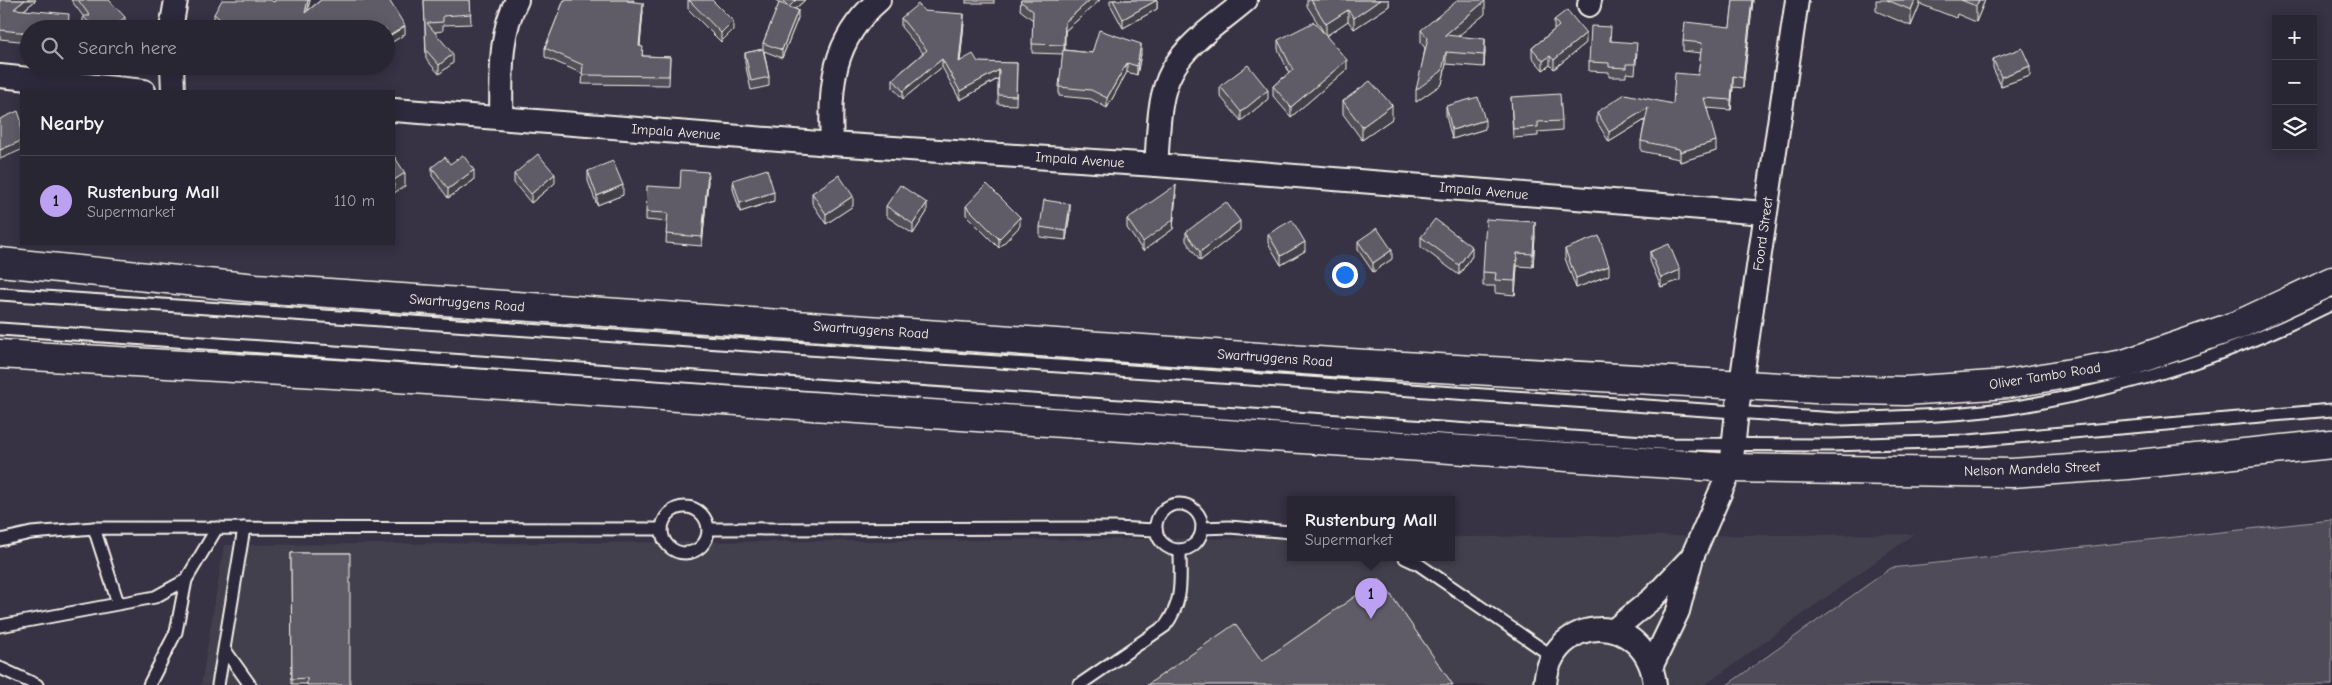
<!DOCTYPE html>
<html lang="en">
<head>
<meta charset="utf-8">
<style>
	:root { --surface:#292633; --page:#35323f; --text:#f1f3f6; --muted:#a5a5ac; --line:#45434e; --accent:#bca0f2 }
	body { margin:0; font-family:"Comic Neue",sans-serif; background:var(--page); color:var(--text) }
	.controls { position:absolute; right:15px; top:15px; display:grid; overflow:hidden; border-radius:0px; box-shadow:0 2px 12px #0003 }
	.controls button { width:45px; height:45px; display:grid; place-items:center; padding:0; border:0; border-bottom:1px solid var(--line); background:var(--surface); color:var(--text); font:25px sans-serif }
	.you { position:absolute; left:1344px; top:274px; width:18px; height:18px; margin:-12px; border:4px solid #fff; border-radius:50%; background:#1a73e8; box-shadow:0 0 0 8px #1a73e833 }
	.badge { display:grid; place-items:center; width:32px; height:32px; border-radius:50%; background:var(--accent); color:#111; font-size:16px; font-weight:700 }
	.pin { position:absolute; translate:-50% -41px; filter:drop-shadow(0 1px 2px #0008) }
	.pin::after { content:''; position:absolute; top:26px; width:18px; height:15px; background:inherit; clip-path:polygon(0 0,100% 0,50% 100%) }
	.popup { position:absolute; left:1287px; top:496px; width:168px; height:65px; box-sizing:border-box; display:grid; place-content:center; border-radius:0px; background:var(--surface); filter:drop-shadow(0 1px 4px #0005); font-size:16px; white-space:nowrap; color:var(--muted) }
	.popup b { font-size:19px; color:var(--text) }
	.popup::after { content:''; position:absolute; left:50%; top:100%; margin-left:-10px; border:10px solid transparent; border-top-color:var(--surface) }
	.list { margin:0; padding:0; list-style:none }
	h2 { display:flex; justify-content:space-between; align-items:center; height:65px; margin:0; padding:0 20px; font-size:21px }
	h2 small { font-size:16px; font-weight:400; color:var(--muted) }
	.list li { display:grid; grid-template-columns:32px 1fr auto; gap:15px; align-items:center; box-sizing:border-box; height:90px; padding:0 20px; border-top:1px solid var(--line) }
	.list b { display:block; font-size:19px; white-space:nowrap }
	.list p { margin:0; font-size:16px; white-space:nowrap; color:var(--muted) }
	.list em { font-size:16px; font-style:normal; color:var(--muted) }
	.icon { flex:none; width:28px; height:28px; fill:none; stroke:currentColor; stroke-width:2; stroke-linecap:round; stroke-linejoin:round }
	.map { position:relative; flex:none; width:2332px; height:685px; overflow:hidden }
	.search { position:absolute; background:var(--surface); box-shadow:0 2px 12px #0003; left:20px; top:20px; width:375px; height:55px; display:flex; align-items:center; gap:12px; box-sizing:border-box; padding:0 18px; border-radius:28px; color:var(--muted); font-size:19px }
	.panel { position:absolute; background:var(--surface); box-shadow:0 2px 12px #0003; left:20px; top:90px; width:375px; height:155px; border-radius:0px }
	.map>svg:first-child { display:block }
</style>
</head>
<body>
<div class="map">
<svg width="2332" height="685" viewBox="0 0 2332 685">
	<rect width="100%" height="100%" fill="#373244"/>
	<filter id="ink" filterUnits="userSpaceOnUse"><feTurbulence type="fractalNoise" baseFrequency=".02" numOctaves="2"/><feDisplacementMap in="SourceGraphic" scale="10" xChannelSelector="R" yChannelSelector="G"/><feConvolveMatrix kernelMatrix="1 2 1 2 8 2 1 2 1" color-interpolation-filters="sRGB"/></filter>
	<g filter="url(#ink)">
		<path fill="#433f4e" d="M1914,534L1705,685H201L224,545L1291,538V558H1451V537Z"/>
		<path fill="#504b59" stroke="#a29ea0" d="M2332,520V685H1727L1891,568Z"/>
		<g fill="none" stroke-linecap="round" stroke-linejoin="round">
			<defs>
				<g id="lane">
					<path d="M0,294L1836,419C1899,417 1965,416 2028,405C2138,385 2232,354 2332,304"/>
					<path d="M0,329L1673,444L1831,445L1968,441L2332,410"/>
					<circle cx="1179" cy="527" r="23"/>
					<circle cx="685" cy="530" r="23"/>
					<path d="M94,528L118,603"/>
					<path d="M1202,528L1229,527L1291,532"/>
					<path d="M708,529L1114,528L1156,530"/>
					<path d="M0,540L31,533L94,528L662,529"/>
					<path d="M1405,558L1418,564L1552,656"/>
					<path d="M0,626L155,597L186,580L217,528"/>
					<path d="M225,650L250,685"/>
					<path d="M0,668L37,685"/>
					<path d="M149,685L176,632L186,580"/>
					<path d="M218,685L244,528"/>
					<path d="M1079,685L1165,626C1184,601 1180,580 1180,550"/>
				</g>
				<g id="street">
					<path d="M1589,5L1590,0"/>
					<path d="M171,29L176,0"/>
					<path d="M172,66L173,91"/>
					<path d="M0,76L144,91"/>
					<path d="M394,110L832,144L1156,165L1765,213"/>
					<path d="M501,117C502,77 498,36 517,0"/>
					<path d="M832,144C829,86 832,40 879,0"/>
					<path d="M1156,165C1159,134 1157,98 1172,71C1187,42 1222,21 1246,0"/>
					<path d="M1614,630L1653,598L1691,558"/>
					<path d="M1652,665L1678,611L1692,557L1731,468L1737,411L1797,0"/>
					<path d="M1545,685C1550,612 1647,609 1655,685"/>
				</g>
				<g id="secondary">
					<path d="M0,262L256,288L1332,362L1815,389L1905,391L2007,384L2124,364L2238,325L2332,281"/>
					<path d="M0,354L367,376L1731,468L2012,473L2128,465L2332,444"/>
				</g>
			</defs>
			<use href="#lane" stroke="#f4f1e8" stroke-width="15"/>
			<use href="#street" stroke="#f4f1e8" stroke-width="26"/>
			<use href="#secondary" stroke="#f4f1e8" stroke-width="31"/>
			<use href="#lane" stroke="#2f2a3d" stroke-width="11"/>
			<use href="#street" stroke="#2f2a3d" stroke-width="22"/>
			<use href="#secondary" stroke="#2f2a3d" stroke-width="28"/>
		</g>
		<g fill="#524f59" stroke="#f4f1e8">
			<path d="M0,0H36L24,10L69,23L29,29V42L0,39Z"/>
			<path d="M71,0H109L125,26L122,29H87L83,25V16Z"/>
			<path d="M310,0L307,11L321,0L405,34L386,46V29H268L259,27L258,29H213L216,24L214,22V14L274,2Z"/>
			<path d="M424,0H470L471,24L443,25V31L435,32L453,63L439,74L426,59Z"/>
			<path d="M564,0H634L633,2L643,11L640,46L643,56L670,57L669,85L582,84L583,74L545,57V48Z"/>
			<path d="M688,0L733,30L721,42L688,9Z"/>
			<path d="M776,0H805L795,9L798,18L782,58L764,51L769,77V86L751,90L745,63V53L763,49V43L779,4Z"/>
			<rect x="966" y="0" width="28" height="3"/>
			<path d="M1021,0H1100L1065,31V50L1092,53L1141,54L1137,75L1127,72L1107,108L1091,99L1059,96V87L1063,54L1032,53L1033,20L1020,10Z"/>
			<path d="M1110,0H1157V9L1123,28L1110,4Z"/>
			<path d="M1307,0H1389V6L1354,29L1348,21L1326,36L1307,6Z"/>
			<path d="M1733,0H1753L1743,88L1733,87L1731,110L1707,108L1716,151L1680,162L1679,159L1641,151V141L1645,120L1609,142L1597,122V112L1673,104L1698,75L1701,53L1683,51V41L1730,27Z"/>
			<path d="M1876,0H1985L1976,22L1957,14L1956,18L1920,4L1911,26L1876,11Z"/>
			<path d="M924,11L964,23L960,62L1017,63L1016,105L998,104V79L960,100L942,67L903,99L893,88V79L923,53L901,27V18Z"/>
			<path d="M1485,14L1458,36L1485,51L1484,67L1446,64L1442,84L1416,102L1425,48L1421,43V30Z"/>
			<path d="M1554,20L1586,43L1554,69L1550,65L1543,70L1532,57V48L1554,30Z"/>
			<path d="M1611,36V41L1637,52L1635,74L1626,73V77H1609V72L1589,71V62Z"/>
			<path d="M1278,40L1347,69L1291,117L1273,96V86L1289,73L1278,49Z"/>
			<path d="M1993,59L2030,76L2001,86L1993,68Z"/>
			<path d="M1220,86L1268,99L1241,121L1220,96Z"/>
			<path d="M1511,97L1562,121V130L1538,132V136L1513,138Z"/>
			<path d="M1343,101L1392,119L1362,140L1343,114Z"/>
			<path d="M1446,106L1485,129L1452,139L1446,116Z"/>
			<path d="M432,167L474,180L448,198L432,176Z"/>
			<path d="M588,171L623,195L597,205L588,181Z"/>
			<path d="M514,174L555,183L531,203L514,183Z"/>
			<path d="M733,180L774,201L740,212L733,189Z"/>
			<path d="M708,181L702,246L666,243L667,222L646,220V212L680,188Z"/>
			<path d="M812,193L853,206L826,224L812,203Z"/>
			<path d="M1176,194L1173,229L1143,251L1127,228V219Z"/>
			<path d="M886,206L927,212L913,234L886,216Z"/>
			<path d="M966,206L1020,226L999,248L966,215Z"/>
			<path d="M1070,213L1066,240L1040,237V227Z"/>
			<path d="M1240,230L1200,261L1186,241V232Z"/>
			<path d="M1268,234L1305,251L1281,265L1268,243Z"/>
			<path d="M1535,236L1533,267L1517,266L1515,295L1495,293V286H1483V272Z"/>
			<path d="M1421,237L1472,256L1459,275L1421,247Z"/>
			<path d="M1358,241L1392,259L1373,272L1358,250Z"/>
			<path d="M1565,249L1609,275L1576,288L1565,258Z"/>
			<path d="M1650,252L1680,280L1661,287L1650,261Z"/>
			<path d="M291,553H350L307,684H292Z"/>
		</g>
		<g fill="#424048" stroke="#f4f1e8">
			<path d="M25,0H36L14,18V9Z"/>
			<path d="M308,0H310L305,21V13Z"/>
			<path d="M796,0H805L789,14V7Z"/>
			<path d="M1090,0H1100L1065,31L1064,54L1065,22Z"/>
			<path d="M1157,0V9L1123,28V19Z"/>
			<path d="M1380,0H1389V6L1354,29V18Z"/>
			<path d="M1752,0H1753L1743,88V78Z"/>
			<path d="M1915,0H1920V4L1911,26V10Z"/>
			<path d="M1979,0H1985L1976,22V6Z"/>
			<path d="M1485,1V14L1445,47V35Z"/>
			<path d="M643,3V11L639,55V46Z"/>
			<path d="M798,10V18L782,58V50Z"/>
			<path d="M1348,10V21L1326,36V24Z"/>
			<path d="M964,14V23L959,71V62Z"/>
			<path d="M125,17V26L122,29H112Z"/>
			<path d="M259,19V27L258,29H253Z"/>
			<path d="M733,21V30L721,42V33Z"/>
			<path d="M372,24V29H354Z"/>
			<path d="M405,26V34L386,46V38Z"/>
			<path d="M1586,33V43L1554,69V60Z"/>
			<path d="M1485,39V51L1484,67V55Z"/>
			<path d="M1141,44V54L1137,75V66Z"/>
			<path d="M1446,52V64L1442,84L1416,102V90Z"/>
			<path d="M453,54V63L439,74V65Z"/>
			<path d="M1550,56V65L1543,70V61Z"/>
			<path d="M942,59V67L903,99V91Z"/>
			<path d="M1347,60V69L1291,117V107Z"/>
			<path d="M1127,63V72L1107,108V98Z"/>
			<path d="M338,66H353V68L338,72Z"/>
			<path d="M2030,66V76L2001,86V77Z"/>
			<path d="M999,70V78L960,100V91Z"/>
			<path d="M1733,76V87L1731,110V100Z"/>
			<path d="M1268,90V99L1241,121V112Z"/>
			<path d="M1392,105V119L1362,140V127Z"/>
			<path d="M1648,108V118L1609,142V132Z"/>
			<path d="M1485,120V129L1452,139V130Z"/>
			<path d="M21,141V150L0,159V150Z"/>
			<path d="M1716,141V151L1680,162V152Z"/>
			<path d="M474,170V180L448,198V189Z"/>
			<path d="M708,172V181L702,246V237Z"/>
			<path d="M405,173V186L394,193V180Z"/>
			<path d="M555,174V183L531,203V194Z"/>
			<path d="M623,185V195L597,205V196Z"/>
			<path d="M1176,185L1173,229L1143,251V242Z"/>
			<path d="M774,192V201L740,212V203Z"/>
			<path d="M853,196V206L826,224V214Z"/>
			<path d="M927,203V212L913,234V224Z"/>
			<path d="M1070,204V213L1066,240V231Z"/>
			<path d="M1020,217V226L999,248V239Z"/>
			<path d="M1240,221V230L1200,261V252Z"/>
			<path d="M1535,222V236L1533,267V254Z"/>
			<path d="M1305,242V251L1281,265V256Z"/>
			<path d="M1472,247V256L1459,275V265Z"/>
			<path d="M1392,250V259L1373,272V263Z"/>
			<path d="M1517,253V266L1515,295V281Z"/>
			<path d="M1609,266V275L1576,288V278Z"/>
			<path d="M1680,270V280L1661,287V278Z"/>
		</g>
		<g fill="#5f5c67" stroke="#f4f1e8">
			<path d="M0,0H25L14,9L69,14L68,29H29V33L0,30Z"/>
			<path d="M78,0H109L125,17L112,29H95L83,16H90Z"/>
			<path d="M222,0H270L274,2L275,0H308L305,13L321,0H389L405,26L386,38V29H375L372,24L354,29H299L297,26L259,19L253,29H213L219,18L214,14Z"/>
			<path d="M424,0H470L471,14L443,16V22L427,23L453,54L439,65L426,50Z"/>
			<path d="M564,0H628L627,1L643,3L639,46L643,47L642,56L670,57L669,76L582,75L583,65L545,48Z"/>
			<path d="M689,0H712L733,21L721,33Z"/>
			<path d="M782,0H796L789,7L798,10L782,50L763,43L779,3L788,6Z"/>
			<path d="M1021,0H1090L1065,22L1064,45L1032,44L1033,11L1020,1Z"/>
			<path d="M1113,0H1157L1123,19Z"/>
			<path d="M1311,0H1380L1354,18L1348,10L1326,24Z"/>
			<path d="M1458,0H1484L1485,1L1445,35L1485,39L1484,55L1446,52L1442,71L1416,90L1428,38L1421,30Z"/>
			<path d="M1733,0H1752L1743,78L1733,76L1731,100L1704,98L1716,141L1680,152L1679,149L1641,141L1648,108L1609,132L1597,112L1625,94L1673,104L1675,73L1698,75L1702,43L1683,41L1685,22L1730,27Z"/>
			<path d="M1887,0H1915L1911,10Z"/>
			<path d="M1961,0H1979L1976,6Z"/>
			<path d="M918,4L924,11L964,14L959,62L973,54L978,62L1017,63L1016,96L998,95L999,70L960,91L942,59L903,91L893,79L927,50L901,18Z"/>
			<path d="M1567,10L1586,33L1554,60L1550,56L1543,61L1532,48L1559,26L1554,20Z"/>
			<path d="M1314,22L1347,60L1291,107L1273,86L1293,70L1278,40Z"/>
			<path d="M1591,26L1611,27L1610,41L1637,43L1635,64H1626V68L1609,67V63L1589,62Z"/>
			<path d="M1099,30L1141,44L1137,66L1127,63L1107,98L1091,90L1059,87L1063,50L1092,53Z"/>
			<path d="M2022,48L2030,66L2001,77L1993,59Z"/>
			<path d="M763,49L769,77L751,81L745,53Z"/>
			<path d="M1248,65L1268,90L1241,112L1220,86Z"/>
			<path d="M1370,81L1392,105L1362,127L1343,101Z"/>
			<path d="M1560,94L1562,121L1538,122V127L1513,129L1511,97Z"/>
			<path d="M1478,97L1485,120L1452,130L1446,106Z"/>
			<path d="M18,111L21,120V141L0,150V119Z"/>
			<path d="M538,154L555,174L531,194L514,174Z"/>
			<path d="M463,155L474,170L448,189L432,167L445,157L450,164Z"/>
			<path d="M394,156L405,173L394,180Z"/>
			<path d="M613,161L623,185L597,196L588,171Z"/>
			<path d="M767,169L774,192L740,203L733,180Z"/>
			<path d="M681,170L708,172L702,237L666,234L668,213L646,212L647,186L680,188Z"/>
			<path d="M839,175L853,196L826,214L812,193Z"/>
			<path d="M987,184L1020,217L999,239L966,206Z"/>
			<path d="M900,185L927,203L913,224L886,206Z"/>
			<path d="M1176,185L1173,220L1143,242L1127,219Z"/>
			<path d="M1044,200L1070,204L1066,231L1040,227Z"/>
			<path d="M1226,202L1240,221L1200,252L1186,232Z"/>
			<path d="M1435,219L1472,247L1459,265L1421,237Z"/>
			<path d="M1486,219L1535,222L1533,254L1517,253L1515,281L1495,280L1496,273L1483,272Z"/>
			<path d="M1292,220L1305,242L1281,256L1268,234Z"/>
			<path d="M1377,228L1392,250L1373,263L1358,241Z"/>
			<path d="M1599,236L1609,266L1576,278L1565,249Z"/>
			<path d="M1669,244L1680,270L1661,278L1650,252Z"/>
			<path d="M291,553H350V685H307V678L292,679Z"/>
			<path d="M1380,579L1453,685H1147L1235,624L1262,661Z"/>
		</g>
	</g>
	<g text-anchor="middle" dominant-baseline="central" stroke-width="4" stroke-linejoin="round" paint-order="stroke">
		<g font-size="14" fill="#f4f1e8" stroke="#2f2a3d">
			<text transform="translate(676 132) rotate(4)">Impala Avenue</text>
			<text transform="translate(1080 160) rotate(4)">Impala Avenue</text>
			<text transform="translate(1484 191) rotate(5)">Impala Avenue</text>
			<text transform="translate(1763 234) rotate(-82)">Foord Street</text>
			<text transform="translate(467 303) rotate(4)">Swartruggens Road</text>
			<text transform="translate(871 330) rotate(4)">Swartruggens Road</text>
			<text transform="translate(1275 358) rotate(4)">Swartruggens Road</text>
			<text transform="translate(2045 376) rotate(-9)">Oliver Tambo Road</text>
			<text transform="translate(2032 469) rotate(-2)">Nelson Mandela Street</text>
		</g>
	</g>
</svg>
<div class="controls">
<button>+</button>
<button>−</button>
<button><svg class="icon" aria-label="layers" viewBox="0 0 24 24"><path d="M12 4l9 5-9 5-9-5zM3 14l9 5 9-5"/></svg></button>
</div>
<div class="you"></div>
<div class="pin badge" style="left:1371px;top:619px">1</div>
<div class="popup"><b>Rustenburg Mall</b>Supermarket</div>
<div class="search"><svg class="icon" aria-label="search" viewBox="0 0 24 24"><circle cx="10" cy="10" r="6"/><path d="M15 15l6 6"/></svg>Search here</div>
<section class="panel">
<h2>Nearby<small></small></h2>
<ul class="list">
<li><span class="badge">1</span><div><b>Rustenburg Mall</b><p>Supermarket</p></div><em>110 m</em></li>
</ul>
</section>
</div>
</body>
</html>
